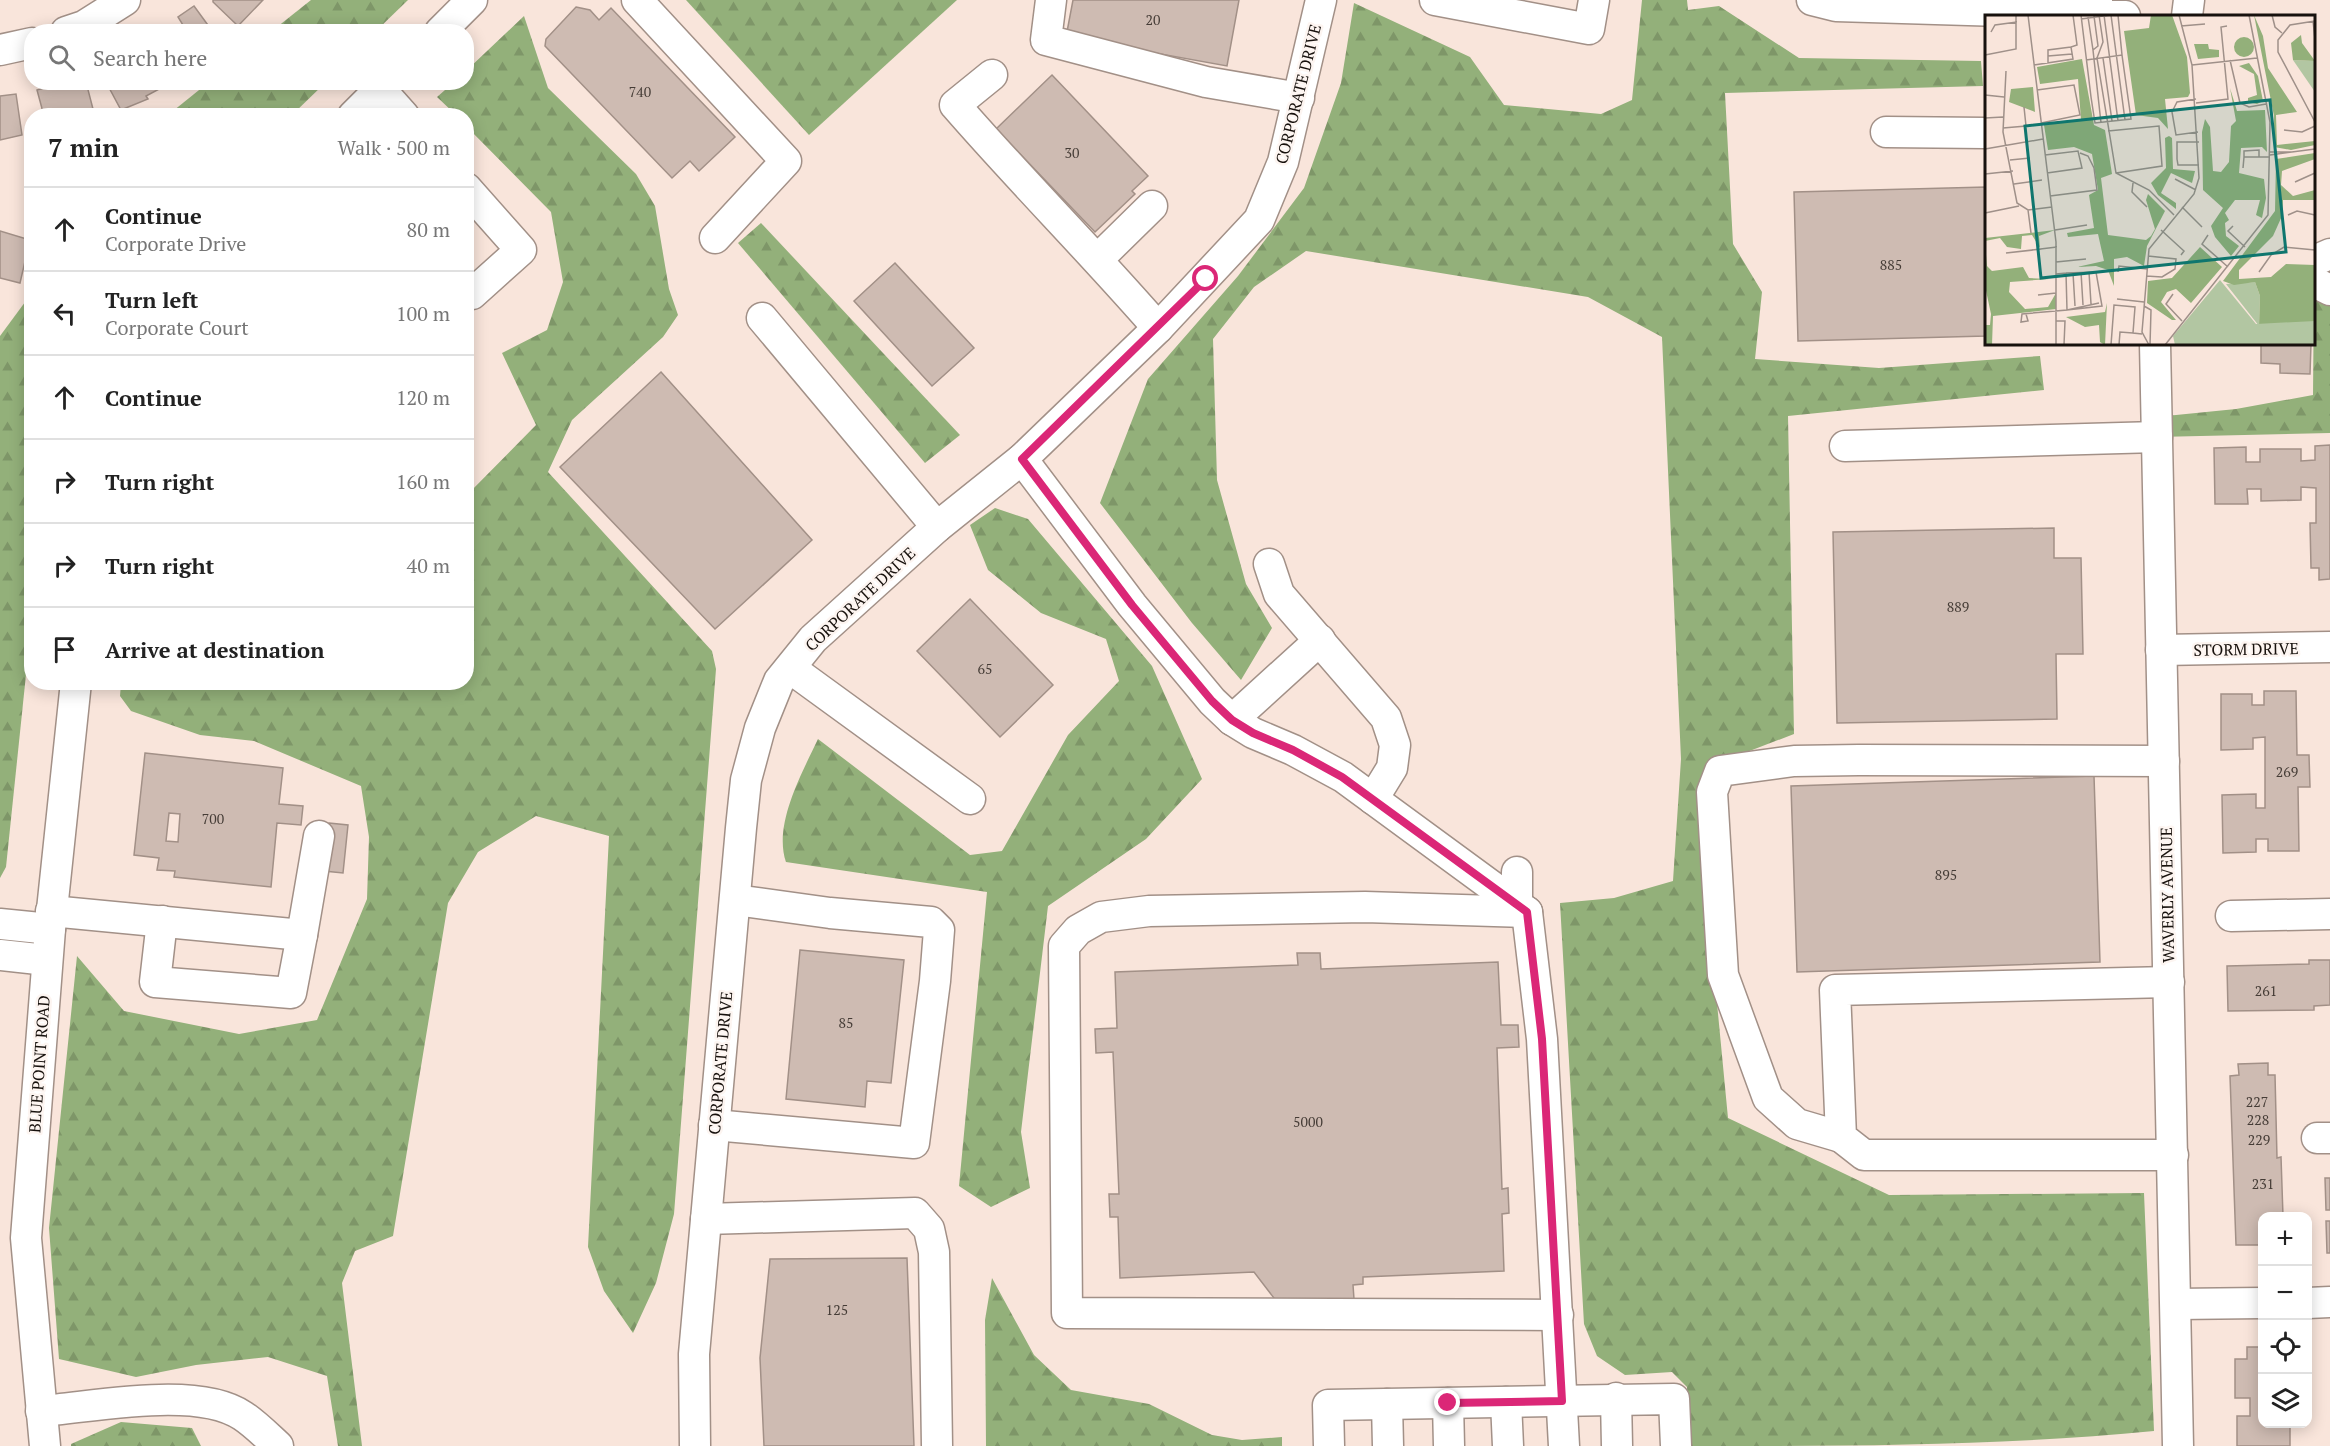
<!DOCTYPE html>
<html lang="en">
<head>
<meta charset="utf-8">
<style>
	:root { --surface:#fff; --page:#f6f6f6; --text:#222; --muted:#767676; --line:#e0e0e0 }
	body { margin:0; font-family:"PT Serif",serif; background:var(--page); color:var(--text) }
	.controls { position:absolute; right:18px; bottom:18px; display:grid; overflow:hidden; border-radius:12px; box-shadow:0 3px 15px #0003 }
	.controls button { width:54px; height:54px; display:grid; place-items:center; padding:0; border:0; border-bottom:2px solid var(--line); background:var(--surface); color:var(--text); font:30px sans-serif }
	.stop { position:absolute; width:18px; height:18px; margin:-14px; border:4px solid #db2777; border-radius:50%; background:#fff }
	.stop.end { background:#db2777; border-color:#fff; box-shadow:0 2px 6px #0008 }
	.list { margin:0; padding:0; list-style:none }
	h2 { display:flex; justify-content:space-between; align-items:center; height:78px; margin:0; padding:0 24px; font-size:26px }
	h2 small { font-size:20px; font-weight:400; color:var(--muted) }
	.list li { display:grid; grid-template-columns:39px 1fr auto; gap:18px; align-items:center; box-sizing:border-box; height:84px; padding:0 24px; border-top:2px solid var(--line) }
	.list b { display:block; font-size:22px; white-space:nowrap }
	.list p { margin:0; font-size:20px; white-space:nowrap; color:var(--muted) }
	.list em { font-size:20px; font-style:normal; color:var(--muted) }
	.icon { flex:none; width:33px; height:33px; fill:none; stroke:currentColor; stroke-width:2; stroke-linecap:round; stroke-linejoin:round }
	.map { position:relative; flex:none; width:2330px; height:1446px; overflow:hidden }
	.search { position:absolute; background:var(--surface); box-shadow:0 3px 15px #0003; left:24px; top:24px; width:450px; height:66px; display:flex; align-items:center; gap:15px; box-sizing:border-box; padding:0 21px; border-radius:24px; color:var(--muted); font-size:22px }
	.panel { position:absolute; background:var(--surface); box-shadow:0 3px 15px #0003; left:24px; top:108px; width:450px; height:582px; border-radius:24px }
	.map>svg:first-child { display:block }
</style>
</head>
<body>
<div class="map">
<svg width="2330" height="1446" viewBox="0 0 2330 1446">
	<defs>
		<pattern id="forest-firs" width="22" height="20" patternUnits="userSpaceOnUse" patternTransform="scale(1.5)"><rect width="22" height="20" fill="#93b07a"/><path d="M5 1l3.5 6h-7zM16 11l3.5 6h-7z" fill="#7e9668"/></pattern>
	</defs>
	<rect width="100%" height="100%" fill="#f9e5db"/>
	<g fill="url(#forest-firs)">
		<path d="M311,0H408L376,31H272Z"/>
		<path d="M686,0H957L809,135Z"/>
		<path d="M1642,0H1687L1688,10L1719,6L1799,58L1981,61L1983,86L1725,93L1733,244L1762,292L1755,359L1879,368L2040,356L2044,390L1788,416L1794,734L1708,767L1703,857L1728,1118L1889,1195L2144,1193L2154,1431C2001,1446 1844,1446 1689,1446L1687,1387L1672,1372L1625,1375L1597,1356L1584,1324L1560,903L1614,898L1673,881L1681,759L1662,337L1588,297L1306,251L1254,287L1213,339L1217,480L1246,584L1272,628L1241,680L1192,623L1100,503L1148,379L1238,276L1304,188L1341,83L1354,3L1470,57L1504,105L1601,114L1632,100Z"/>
		<path d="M524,16L548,88L636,174L655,206L669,289L678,315L663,337L572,420L548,472L712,651L716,669L674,1214L656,1283L633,1333L604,1291L588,1247L609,836L536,816L478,852L448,903L393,1236L355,1251L342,1283L362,1446H338L327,1376L268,1357L196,1365L136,1377L59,1359L49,1228L77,956L124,1011L239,1034L317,1020L367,899L369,837L361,786L254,741L200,735L131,711L120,696L121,683L466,682L467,495L536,425L502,353L547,330L563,282L551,212L467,127L466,116L456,115L437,97L453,83L466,82L467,70Z"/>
		<path d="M209,82H325V83L292,115H168Z"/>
		<path d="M761,223L960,435L925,463L738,243Z"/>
		<path d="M2314,282L2330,290V433L2157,437L2156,417L2236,409L2313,395Z"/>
		<path d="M31,294L32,617L6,867L0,878V336Z"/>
		<path d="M995,508L1028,519L1152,666L1202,779L1146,839L1048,906L1021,1132L1030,1188L991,1207L959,1186L987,892L786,862C773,825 802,773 818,739L970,855L1002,851L1068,735L1119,681L1106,639L1041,613L988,570L970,525Z"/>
		<path d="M992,1278L1034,1355L1071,1390L1149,1404L1212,1435L1242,1440L1282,1437V1446H986L985,1320Z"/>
		<path d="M121,1422L192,1428L201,1446H71V1444Z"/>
	</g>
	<g fill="#cebbb2" stroke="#a29087" stroke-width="1.5" fill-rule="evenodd">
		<path d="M263,0L238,26L213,2V0Z"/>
		<path d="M1073,0H1239L1227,66L1066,37Z"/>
		<path d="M194,6L213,32H174L183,25L178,17Z"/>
		<path d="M576,7L590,10L599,20L611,8L735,137L699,171L690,161L672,178L545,46L546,39Z"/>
		<path d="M1052,75L1148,176L1132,191L1135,194L1095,232L996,129Z"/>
		<path d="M64,82H86L93,109H90L92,116H44L37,90Z"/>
		<path d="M106,82H160L163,87L146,96L148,99L121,110Z"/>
		<path d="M16,94L22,135L0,140V96Z"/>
		<path d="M1986,187V336L1798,341L1794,192Z"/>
		<path d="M0,231L30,240L20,283L0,278Z"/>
		<path d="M895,263L974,348L932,386L854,301Z"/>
		<path d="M2261,344H2311L2310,374L2280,373V364L2261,363Z"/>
		<path d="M661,372L812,540L715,629L560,467Z"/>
		<path d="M2330,445V579L2319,580V568H2311L2310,523H2316V488L2301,487V500L2261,501V489H2247L2248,504H2215L2214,448L2246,447V462H2260V449H2301V461L2315,460V446Z"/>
		<path d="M2054,528V558H2081L2083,654H2056L2057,719L1837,723L1833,532Z"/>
		<path d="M970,599L1053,685L1000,737L917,651Z"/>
		<path d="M2264,691H2296L2297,755H2309L2310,787H2298L2299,851H2268V839H2256V852L2223,853L2222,795L2256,794V808H2265V737L2253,738V749L2221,750V694H2252V705H2264Z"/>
		<path d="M145,753L283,768L279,804L303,806L301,825L277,823L271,887L174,877L175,871L157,870L159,858L134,855ZM169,813L180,814L178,842L166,841Z"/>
		<path d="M2094,776L2100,962L1797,972L1791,786Z"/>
		<path d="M329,823L348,825L343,873L324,871Z"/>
		<path d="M800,950L904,960L891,1083L867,1081L865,1107L786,1099Z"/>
		<path d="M1297,953H1320L1321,969L1498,962L1501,1025H1518L1519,1047L1497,1048L1502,1189L1508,1188L1509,1213L1502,1214L1504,1271L1363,1277V1284L1353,1285L1354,1299L1277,1302L1254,1272L1120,1278L1118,1217H1110L1109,1194H1119L1113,1052L1096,1053L1095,1029L1117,1028L1115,972L1298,965Z"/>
		<path d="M2309,960H2330V1005L2314,1006V1010L2228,1011L2227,966L2309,964Z"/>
		<path d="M2268,1063V1075H2275L2277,1158L2281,1157L2283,1216H2262V1245H2236L2230,1076L2239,1075L2238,1064Z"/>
		<path d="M2325,1178H2330V1210H2326Z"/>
		<path d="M2326,1221H2330V1253H2327Z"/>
		<path d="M907,1258L914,1446H764L760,1358L770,1259Z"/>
		<path d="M2247,1347H2262V1424H2290V1446H2237V1416H2250V1398H2235V1359H2247Z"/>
	</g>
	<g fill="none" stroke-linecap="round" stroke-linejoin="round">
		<defs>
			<g id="minor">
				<path d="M637,0L786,161L715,238"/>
				<path d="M1051,0L1046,40L1206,82L1299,98"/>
				<path d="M1435,0L1589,29L1594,0"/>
				<path d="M1812,0L1836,6L2097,14"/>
				<path d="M2097,0V14L2125,16"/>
				<path d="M2187,16L2189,0"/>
				<path d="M66,32L84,26L125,0"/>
				<path d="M440,32L472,0"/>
				<path d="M0,50L32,43"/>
				<path d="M992,75L955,105C1021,181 1092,252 1158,328"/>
				<path d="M380,89L404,116"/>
				<path d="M353,116L387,82"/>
				<path d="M1886,132L1986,133"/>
				<path d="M466,188L521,250L472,294"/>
				<path d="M1098,259L1152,206"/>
				<path d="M2314,261L2330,254"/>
				<path d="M2314,282L2330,290"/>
				<path d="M762,318L937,527"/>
				<path d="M2155,344L2178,1446"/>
				<path d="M1845,446L2157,437"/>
				<path d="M1022,459L1132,605L1212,701L1232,720L1253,733L1293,750L1343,777L1527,912L1542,1039L1564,1446"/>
				<path d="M1269,564L1279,594L1386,718L1395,745L1392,768L1373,799"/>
				<path d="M2161,650L2330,647"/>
				<path d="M790,668L970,799"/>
				<path d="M1232,720L1320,640"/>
				<path d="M1517,872V905"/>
				<path d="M51,911L302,935L319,836"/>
				<path d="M1527,912L1365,907L1149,911L1101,917L1078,930L1064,946L1067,1313L1558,1315"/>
				<path d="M2231,916L2330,914"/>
				<path d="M162,921L155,982L291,993L302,935"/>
				<path d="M0,924L50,929"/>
				<path d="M0,955L47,960"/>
				<path d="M2169,982L1835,990L1841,1137L1864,1155H2173"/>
				<path d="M714,1125L914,1143L935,981L939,930L931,922L830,913L735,900"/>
				<path d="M1841,1137L1797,1124L1768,1098L1723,975L1712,792L1720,771L1794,761L1859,760L2164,761"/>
				<path d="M2317,1138H2330"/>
				<path d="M706,1219L915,1213L929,1229L934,1252L937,1446"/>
				<path d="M2308,1303L2330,1302"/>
				<path d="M2176,1304L2262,1303"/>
				<path d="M1616,1398L1617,1446"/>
				<path d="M1506,1402L1508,1446"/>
				<path d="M1448,1403L1449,1446"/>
				<path d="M1387,1404L1388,1446"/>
				<path d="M41,1411C94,1407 198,1385 243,1416C255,1424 267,1436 278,1446"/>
				<path d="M45,1446L26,1238L50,929L76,682"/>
				<path d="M695,1446L694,1354L741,828L746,780L760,728L779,681L813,639L937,527L1022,459L1158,328L1259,220L1283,162L1321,0"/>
				<path d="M1329,1446L1328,1405L1674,1399L1676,1446"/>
			</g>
		</defs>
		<use href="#minor" stroke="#a29087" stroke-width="33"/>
		<use href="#minor" stroke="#fff" stroke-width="30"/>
	</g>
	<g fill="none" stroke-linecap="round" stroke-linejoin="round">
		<path stroke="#db2777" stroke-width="8" d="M1206,279L1022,459L1132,605L1212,701L1232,720L1253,733L1293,750L1342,777L1527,912L1542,1039L1562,1401L1448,1403"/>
	</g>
	<g text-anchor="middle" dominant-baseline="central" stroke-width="5" stroke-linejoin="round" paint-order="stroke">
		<g font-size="14" fill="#453c36">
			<text x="1153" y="19">20</text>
			<text x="640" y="91">740</text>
			<text x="1072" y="152">30</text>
			<text x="1891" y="264">885</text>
			<text x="1958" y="606">889</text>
			<text x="985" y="668">65</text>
			<text x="2287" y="771">269</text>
			<text x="213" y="818">700</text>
			<text x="1946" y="874">895</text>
			<text x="2266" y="990">261</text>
			<text x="846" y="1022">85</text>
			<text x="2257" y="1101">227</text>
			<text x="2258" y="1119">228</text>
			<text x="1308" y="1121">5000</text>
			<text x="2259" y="1139">229</text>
			<text x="2263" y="1183">231</text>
			<text x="837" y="1309">125</text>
		</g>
		<g font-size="16" fill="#17110d" stroke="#fdf5f1">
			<text transform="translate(1298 94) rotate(-76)">CORPORATE DRIVE</text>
			<text transform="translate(860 599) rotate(-43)">CORPORATE DRIVE</text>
			<text transform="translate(2246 649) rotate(-1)">STORM DRIVE</text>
			<text transform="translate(2167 895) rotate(-91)">WAVERLY AVENUE</text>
			<text transform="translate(720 1063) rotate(-85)">CORPORATE DRIVE</text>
			<text transform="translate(39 1064) rotate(-86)">BLUE POINT ROAD</text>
		</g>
	</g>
	<g transform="translate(1985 15)">
		<rect width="330" height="330" fill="#f9e5db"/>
		<path d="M308,45L330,46V77ZM270,267L275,281L274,311L241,269Z" fill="#b2c6a2"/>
		<path d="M166,0H187L202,42L205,78L203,82L180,84L183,114L173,103L151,100L139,16L164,13ZM269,0L278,21L283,53L312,97L291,100L292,130L330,126V130L306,135L289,132V101ZM316,20L317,28L330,46L308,45L306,28ZM249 32a10 10 0 1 1 20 0a10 10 0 1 1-20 0ZM209,29H223L224,34L234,35V42L213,44ZM97,44L109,110L120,115L127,159L116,163L123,220L161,225L166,221L170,214L161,185L163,179L180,196L162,231L159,251L142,242L129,244V271L123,255L111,251L92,252L119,246L113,219L83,222L82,218L109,213L104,180L113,175L107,139L89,132L63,135L59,110L96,105L93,64L55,69L52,52ZM264,48L273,61L278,86L272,89L263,87V83L272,80L269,59L254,51ZM48,72L50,97L24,87L26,74ZM245,73L252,96L280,95L282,137L277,132L256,133L254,158L279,164L281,183L277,203L271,200L275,185H250L240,198L244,205L240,208L241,221L254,231L246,241L230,222L226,211L238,193L218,175L217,117L220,104L225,112L228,156L236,157L244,147L246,111L251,106ZM184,121L187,123L188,154L210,156L207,168L186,158L176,178L191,188V194L173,180L166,168L181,153L180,123ZM330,138V144L297,156L296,170L308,181L330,175V185H298L297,201L288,221L254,255V264L286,262L301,249L330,250V309L274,311L275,281L270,267L249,270L238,266L290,196L291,144ZM70,215L54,221L55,233L47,220L37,221L36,234L22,232L15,223L0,226V223ZM0,228L2,251L7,256L38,252L44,263L64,264L25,267L24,277L40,294L63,292L71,278V294L8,301L7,330H0V310H5L6,299L0,271ZM215,232L237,252L206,288L191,274L182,277L176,287L191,305H187L162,288L163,266L187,263ZM122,288L120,330L115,327L114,310L100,312L81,302L120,297Z" fill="#93b07a"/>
		<path d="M235,265L271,309L330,306V330H190L188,321Z" fill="#b2c6a2"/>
		<path fill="none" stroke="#9f9089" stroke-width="1.5" d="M43,0L71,227V330M96,0L106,82L110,108L146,104L137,40L101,45M114,0L118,27L112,43L131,158L164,175L189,200M119,0L133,106M133,0L137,40M287,0L290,12L297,18M109,1L113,31L108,35L116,108M103,2L108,35M96,4L126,0L140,105M328,6L330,24M330,6L305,10L293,25V37L330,107M196,11L220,9M6,17L10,10L32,7M0,40L31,34V0M63,41L87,39M118,43L127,106M245,45L255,88L264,92L281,89M63,48V35L86,32M49,50L88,44L86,32L92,30L88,0M207,50L272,43M21,56L18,117L32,188L43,195L67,192M52,75L89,70L95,100L56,108M0,80L19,82M211,84L192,87L187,97L191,120L213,117M211,88L243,84L236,12L242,11M0,103L18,102M18,113L41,111L39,92M299,115L317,117L330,111M123,116L174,111L177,151L131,158M214,127H192V144L193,150H214M0,134L58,124M285,137H308M60,140L93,136L97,153L62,158M285,140L330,134M259,142V136L274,135V142M25,145L45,143M258,153L259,142H285M0,159L28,156M190,164L211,175M310,167L330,158M148,168L147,177L162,192M29,169L57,165M65,181L112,175L109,153L103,141L95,138M197,192L217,212M43,195L46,218M0,198L34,191M303,200L312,196L330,200M248,211L243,216L260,232M70,215L102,210M176,215L199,236L196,240M223,220L217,229L243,252M57,234L21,238L72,232M71,247L101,244M96,257L98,290M104,257L106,289M133,257L134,251L162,254M274,257L286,240L299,232L330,235M81,258L111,257L117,291L82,295L114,288M88,258L90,291M161,261L177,262L190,254L191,244L163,241M188,279L181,289L197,306M53,280L71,278M132,284L159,287M159,291L166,295L165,330M41,299L43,306L36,307L37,299L82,295L81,258L71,259M71,306H80L79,330M126,330L129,290L150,292L148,318L157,319M134,330L135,317L148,318M164,330L157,317L164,234L209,179L214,163L207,50L194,0M180,330L283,200L285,107L264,0"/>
		<path fill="#0f766e" fill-opacity="0.15" stroke="#0f766e" stroke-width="3" d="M285,85L301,237L56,263L40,111Z"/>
		<rect width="330" height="330" fill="none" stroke="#17110d" stroke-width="3"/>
	</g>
</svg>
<div class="controls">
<button>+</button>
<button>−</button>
<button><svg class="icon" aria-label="locate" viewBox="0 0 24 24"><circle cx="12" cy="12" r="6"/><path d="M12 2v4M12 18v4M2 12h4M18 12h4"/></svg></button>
<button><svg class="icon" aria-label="layers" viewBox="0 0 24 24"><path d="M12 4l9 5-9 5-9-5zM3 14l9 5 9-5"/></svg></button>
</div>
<div class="stop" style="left:1206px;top:279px"></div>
<div class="stop end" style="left:1448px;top:1403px"></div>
<div class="search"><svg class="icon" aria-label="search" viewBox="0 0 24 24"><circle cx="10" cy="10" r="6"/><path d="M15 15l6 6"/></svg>Search here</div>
<section class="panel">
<h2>7 min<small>Walk · 500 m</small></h2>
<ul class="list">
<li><svg class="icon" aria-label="ahead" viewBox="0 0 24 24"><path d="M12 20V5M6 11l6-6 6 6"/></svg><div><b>Continue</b><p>Corporate Drive</p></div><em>80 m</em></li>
<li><svg class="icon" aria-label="left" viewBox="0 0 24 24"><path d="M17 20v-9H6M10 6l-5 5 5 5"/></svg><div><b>Turn left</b><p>Corporate Court</p></div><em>100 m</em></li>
<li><svg class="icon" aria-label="ahead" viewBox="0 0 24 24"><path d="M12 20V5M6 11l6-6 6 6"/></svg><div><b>Continue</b></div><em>120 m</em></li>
<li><svg class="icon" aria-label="right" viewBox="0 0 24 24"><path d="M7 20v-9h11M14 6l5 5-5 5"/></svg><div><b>Turn right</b></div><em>160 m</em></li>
<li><svg class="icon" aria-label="right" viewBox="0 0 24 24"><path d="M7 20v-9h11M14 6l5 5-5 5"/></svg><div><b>Turn right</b></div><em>40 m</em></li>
<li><svg class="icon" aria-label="arrive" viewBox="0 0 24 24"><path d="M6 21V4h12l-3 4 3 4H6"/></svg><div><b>Arrive at destination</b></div></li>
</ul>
</section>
</div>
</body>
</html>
